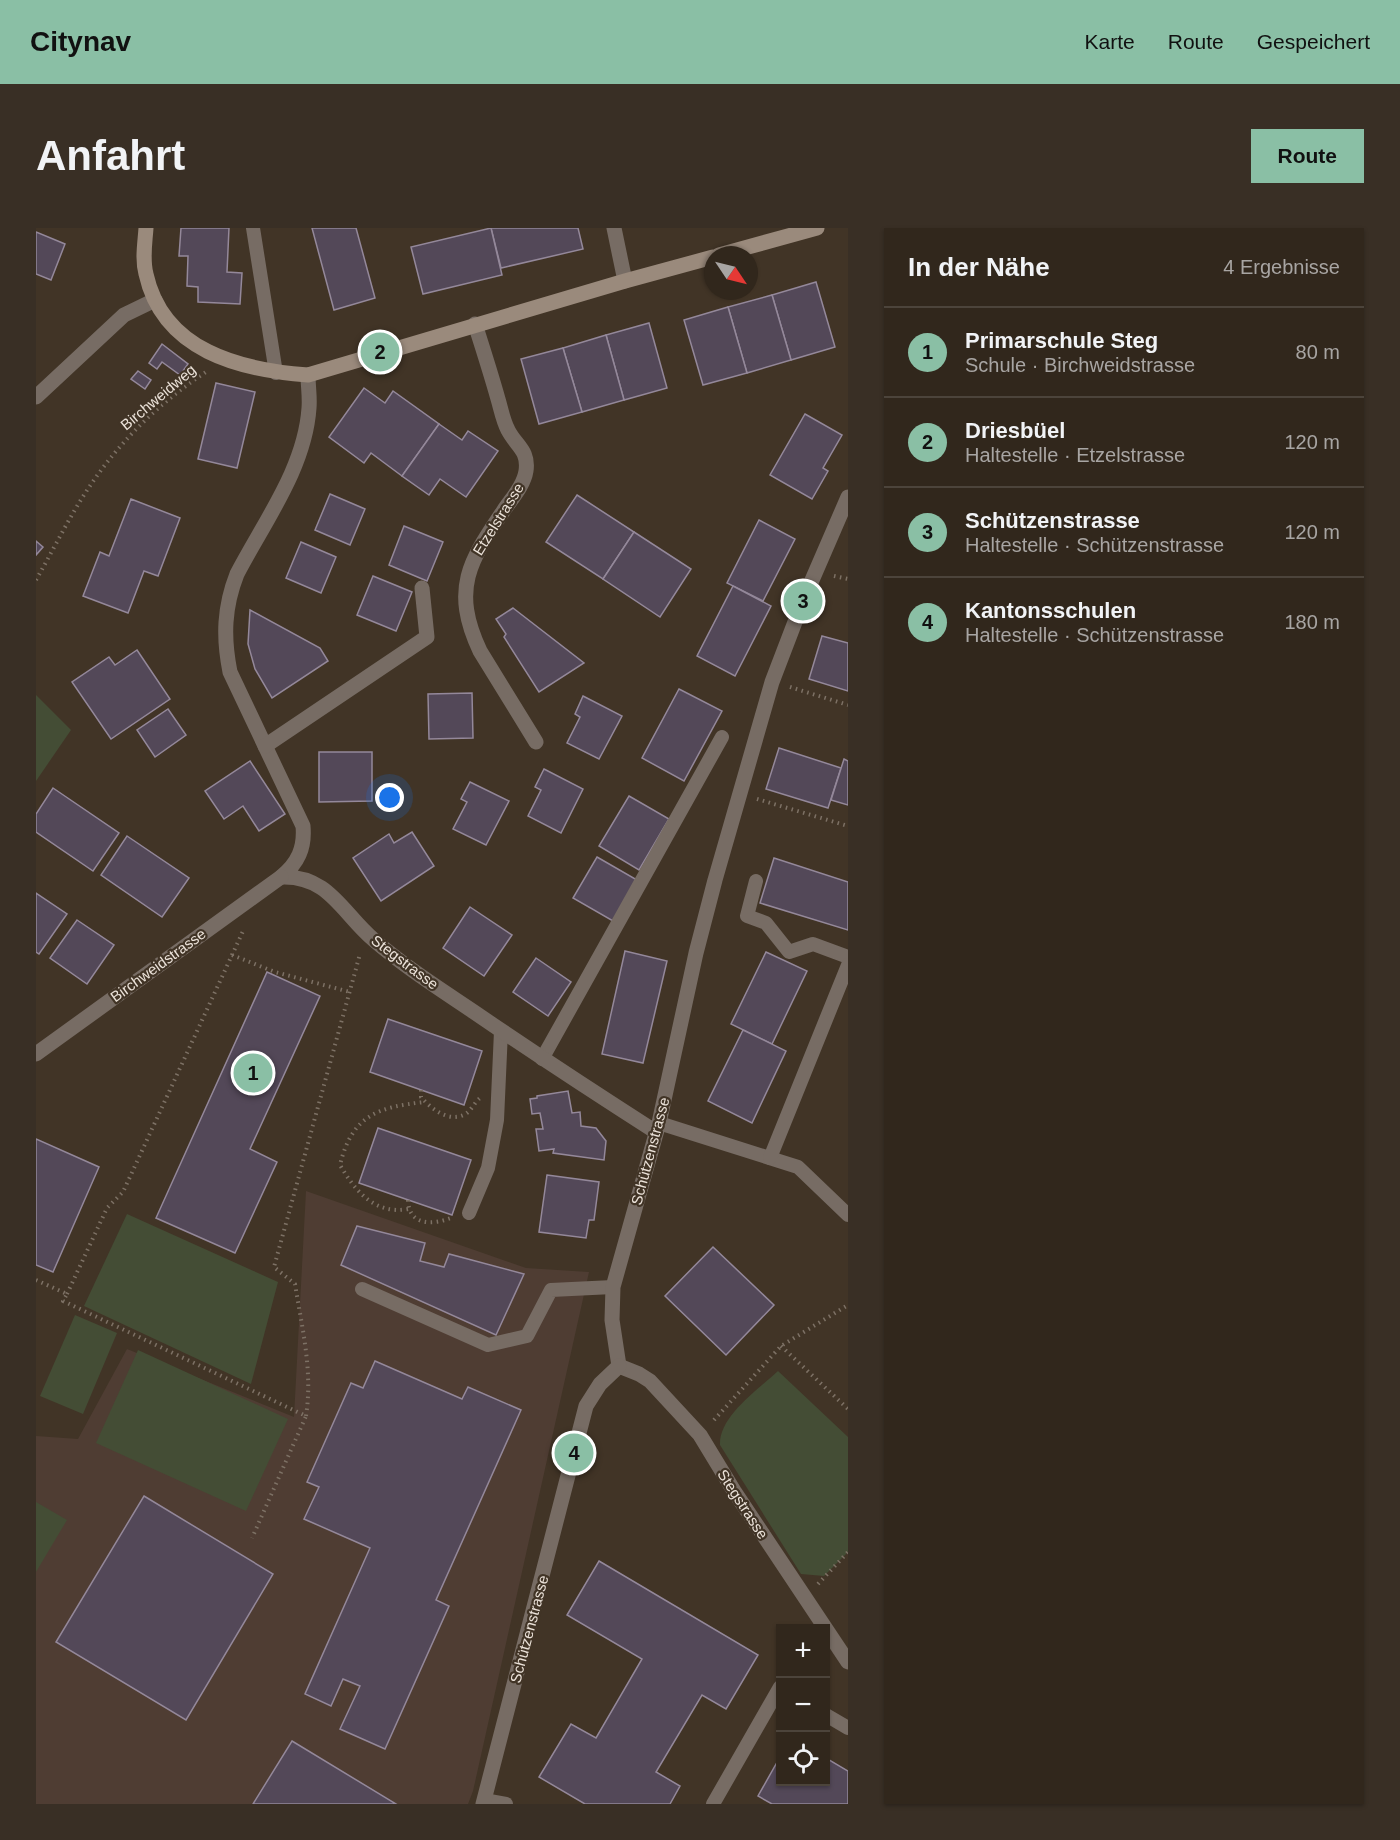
<!DOCTYPE html>
<html lang="de">
<head>
<meta charset="utf-8">
<style>
	:root { --surface:#31271c; --page:#392f25; --text:#f1f3f6; --muted:#a8a5a3; --line:#4c443b; --accent:#8abfa5 }
	body { margin:0; font-family:Helvetica,sans-serif; background:var(--page); color:var(--text) }
	.controls { position:absolute; right:18px; bottom:18px; display:grid; overflow:hidden; border-radius:0px; box-shadow:0 2px 4px #0004 }
	.controls button { width:54px; height:54px; display:grid; place-items:center; padding:0; border:0; border-bottom:2px solid var(--line); background:var(--surface); color:var(--text); font:30px sans-serif }
	.compass { position:absolute; left:668px; top:18px; width:54px; height:54px; border-radius:50%; background:var(--surface); box-shadow:0 2px 4px #0004; rotate:125deg }
	.you { position:absolute; left:354px; top:570px; width:21px; height:21px; margin:-15px; border:4px solid #fff; border-radius:50%; background:#1a73e8; box-shadow:0 0 0 9px #1a73e833 }
	.badge { display:grid; place-items:center; width:39px; height:39px; border-radius:50%; background:var(--accent); color:#111; font-size:20px; font-weight:700 }
	.pin { position:absolute; translate:-50% -50%; border:3px solid #fff; box-shadow:0 2px 6px #0006 }
	.list { margin:0; padding:0; list-style:none }
	h2 { display:flex; justify-content:space-between; align-items:center; height:78px; margin:0; padding:0 24px; font-size:26px }
	h2 small { font-size:20px; font-weight:400; color:var(--muted) }
	.list li { display:grid; grid-template-columns:39px 1fr auto; gap:18px; align-items:center; box-sizing:border-box; height:90px; padding:0 24px; border-top:2px solid var(--line) }
	.list b { display:block; font-size:22px; white-space:nowrap }
	.list p { margin:0; font-size:20px; white-space:nowrap; color:var(--muted) }
	.list em { font-size:20px; font-style:normal; color:var(--muted) }
	.icon { flex:none; width:33px; height:33px; fill:none; stroke:currentColor; stroke-width:2; stroke-linecap:round; stroke-linejoin:round }
	.map { position:relative; flex:none; width:812px; height:1576px; overflow:hidden; border-radius:0px }
	header { display:flex; align-items:center; gap:36px; box-sizing:border-box; height:84px; padding:0 30px; background:var(--accent); color:#111 }
	header strong { font-size:28px }
	nav { display:flex; gap:33px; margin-inline-start:auto; font-size:21px }
	.intro { display:flex; align-items:center; justify-content:space-between; box-sizing:border-box; height:144px; padding:0 36px }
	h1 { margin:0; font-size:42px }
	.button { padding:15px 27px; border-radius:0px; background:var(--accent); color:#111; font-size:21px; font-weight:700 }
	main { display:flex; gap:36px; padding:0 36px }
	aside { flex:1; background:var(--surface); border-radius:0px; box-shadow:0 2px 4px #0004 }
	.map>svg:first-child { display:block }
</style>
</head>
<body>
<header>
<strong>Citynav</strong>
<nav><a>Karte</a><a>Route</a><a>Gespeichert</a></nav>
</header>
<div class="intro"><h1>Anfahrt</h1><a class="button">Route</a></div>
<main>
<div class="map">
<svg width="812" height="1576" viewBox="0 0 812 1576">
	<rect width="100%" height="100%" fill="#413426"/>
	<path fill="#4f3d33" d="M270,963L490,1040L553,1044L437,1563L432,1576H0V1208L42,1211L91,1121L258,1189Z"/>
	<g fill="#444d35">
		<path d="M0,467L35,502L0,553Z"/>
		<path d="M91,986L242,1054L215,1156L48,1078Z"/>
		<path d="M39,1087L81,1105L47,1186L4,1168Z"/>
		<path d="M102,1122L252,1191L210,1283L60,1215Z"/>
		<path d="M742,1143L812,1209V1324L788,1348L765,1346L684,1217C683,1188 722,1162 742,1143Z"/>
		<path d="M0,1274L31,1292L0,1344Z"/>
	</g>
	<g fill="#534858" stroke="#94889a" stroke-width="1.5">
		<path d="M145,0H193L191,44L206,45L204,76L162,74V59L151,58L152,28H143Z"/>
		<path d="M276,0H320L339,70L298,82Z"/>
		<path d="M455,0H542L547,21L465,40Z"/>
		<path d="M455,0L466,47L387,66L375,19Z"/>
		<path d="M0,4L29,16L15,52L0,46Z"/>
		<path d="M780,54L799,119L755,132L736,67Z"/>
		<path d="M736,67L755,132L711,145L692,79Z"/>
		<path d="M692,79L711,145L667,157L648,92Z"/>
		<path d="M613,95L631,160L588,172L570,107Z"/>
		<path d="M570,107L588,172L546,184L527,120Z"/>
		<path d="M126,116L152,136L144,147L126,134L121,141L113,135Z"/>
		<path d="M527,120L546,184L503,196L485,131Z"/>
		<path d="M102,143L115,152L109,161L95,151Z"/>
		<path d="M180,155L219,164L201,240L162,231Z"/>
		<path d="M328,160L349,175L357,163L403,196L366,248L335,225L328,235L293,209Z"/>
		<path d="M769,186L806,207L787,240L792,243L776,271L734,247Z"/>
		<path d="M403,196L426,212L432,203L462,223L430,269L404,251L393,267L366,248Z"/>
		<path d="M294,266L329,281L314,317L279,302Z"/>
		<path d="M541,267L598,304L567,351L510,314Z"/>
		<path d="M95,271L144,290L122,348L108,343L92,385L47,368L64,324L73,328Z"/>
		<path d="M723,292L759,311L727,373L691,355Z"/>
		<path d="M368,298L407,314L391,353L353,337Z"/>
		<path d="M598,304L655,341L624,389L567,351Z"/>
		<path d="M0,313L7,319L0,327Z"/>
		<path d="M265,314L300,329L285,365L250,350Z"/>
		<path d="M337,348L376,364L360,403L321,387Z"/>
		<path d="M697,358L735,378L699,448L661,428Z"/>
		<path d="M477,380L548,435L503,464L468,409L470,406L460,391Z"/>
		<path d="M214,382L284,420L292,433L236,470L219,441L212,416Z"/>
		<path d="M786,408L812,415V463L773,451Z"/>
		<path d="M101,422L134,471L75,511L36,454L73,429L79,437Z"/>
		<path d="M643,461L686,483L648,553L606,530Z"/>
		<path d="M436,465L437,510L393,511L392,466Z"/>
		<path d="M547,468L586,488L563,531L531,515L544,489L539,486Z"/>
		<path d="M132,481L150,507L119,529L101,502Z"/>
		<path d="M743,520L805,540L792,580L730,561Z"/>
		<path d="M283,524H336V573L283,574Z"/>
		<path d="M808,531L812,533V577L795,572Z"/>
		<path d="M214,533L249,586L223,603L207,578L188,591L169,563Z"/>
		<path d="M508,541L547,561L525,605L492,588L505,562L499,559Z"/>
		<path d="M434,554L473,573L450,617L417,601L431,574L425,571Z"/>
		<path d="M17,560L83,605L57,643L0,604V586Z"/>
		<path d="M593,568L633,591L603,642L563,618Z"/>
		<path d="M376,604L398,638L345,673L317,630L353,606L358,615Z"/>
		<path d="M91,608L153,650L126,689L65,647Z"/>
		<path d="M561,629L601,652L577,693L537,670Z"/>
		<path d="M738,630L812,654V702L724,675Z"/>
		<path d="M0,665L31,686L3,726L0,724Z"/>
		<path d="M434,679L476,707L448,748L407,720Z"/>
		<path d="M41,692L78,717L51,756L14,730Z"/>
		<path d="M589,723L631,733L607,835L566,826Z"/>
		<path d="M730,724L771,743L736,816L695,796Z"/>
		<path d="M500,730L535,754L512,788L477,764Z"/>
		<path d="M231,744L284,768L214,921L241,934L199,1025L120,990Z"/>
		<path d="M352,791L446,823L428,877L334,844Z"/>
		<path d="M707,802L750,823L716,895L672,873Z"/>
		<path d="M532,863L536,885L544,884L545,898L560,900L570,913L568,932L517,925L518,921L503,923L500,901H507L504,885L496,886L494,871L501,870V868Z"/>
		<path d="M342,900L435,932L416,987L323,955Z"/>
		<path d="M0,911L63,939L17,1044L0,1037Z"/>
		<path d="M511,947L563,954L558,992H553L550,1010L503,1004Z"/>
		<path d="M321,998L389,1015L384,1033L408,1039L413,1026L488,1046L460,1107L305,1037Z"/>
		<path d="M677,1019L738,1077L690,1127L629,1068Z"/>
		<path d="M339,1133L426,1171L432,1159L485,1182L400,1372L413,1378L349,1521L304,1501L324,1458L307,1451L295,1478L269,1466L334,1320L268,1291L283,1259L271,1254L315,1155L327,1160Z"/>
		<path d="M108,1268L237,1346L150,1492L20,1414Z"/>
		<path d="M563,1333L722,1427L690,1481L666,1467L620,1544L644,1558L634,1576H549L503,1549L535,1496L560,1510L606,1431L531,1387Z"/>
		<path d="M256,1513L360,1576H217Z"/>
		<path d="M744,1529V1554H790V1530L812,1543V1576H736L722,1568Z"/>
	</g>
	<g fill="none" stroke-linecap="round" stroke-linejoin="round">
		<g stroke="#7d7165" stroke-width="4" stroke-dasharray="1.5 4.5" stroke-linecap="butt">
			<path d="M798,348L812,351"/>
			<path d="M0,352C19,319 36,283 58,252C88,209 126,173 170,144"/>
			<path d="M754,459L812,477"/>
			<path d="M721,571L812,598"/>
			<path d="M196,727L239,744L314,764"/>
			<path d="M385,862V869C396,882 415,896 431,885C436,881 439,874 444,870"/>
			<path d="M372,972C373,998 396,997 415,990"/>
			<path d="M372,981C339,987 319,963 304,937C316,887 342,879 389,874"/>
			<path d="M0,1052L31,1066L27,1073L270,1188L216,1310"/>
			<path d="M31,1066L71,980L87,964L208,701"/>
			<path d="M745,1118L812,1181"/>
			<path d="M270,1188C277,1143 266,1100 259,1056L238,1039L324,726"/>
			<path d="M678,1192L745,1118L812,1077"/>
			<path d="M782,1356L812,1324"/>
		</g>
		<g stroke="#776c64" stroke-width="14">
			<path d="M217,0L240,145"/>
			<path d="M720,653L711,688L730,695L753,724L777,716L812,729"/>
			<path d="M506,831L686,509"/>
			<path d="M623,895L762,939L812,987"/>
			<path d="M734,930L812,737"/>
			<path d="M433,985L452,940L461,892L465,803"/>
			<path d="M326,1061L452,1117L491,1108L515,1062L577,1059"/>
			<path d="M790,1487L812,1500"/>
			<path d="M448,1572L470,1576"/>
			<path d="M677,1576L744,1459"/>
		</g>
		<g stroke="#776c64" stroke-width="15">
			<path d="M578,0L589,53"/>
			<path d="M439,96C447,121 455,146 462,171C465,181 467,193 472,202C480,218 493,222 490,243C488,256 478,268 470,279C435,331 414,359 444,423L500,514"/>
			<path d="M272,147C272,158 274,169 273,180C269,240 228,294 201,346C188,379 187,409 194,444L267,598C269,620 262,635 245,649C293,647 306,685 338,712C369,739 404,761 438,784C498,825 559,865 620,904"/>
			<path d="M0,169L88,87L119,72"/>
			<path d="M229,518L391,409L386,360"/>
			<path d="M0,826L245,649"/>
			<path d="M583,1138L576,1092L577,1059L623,895L660,725L679,652L736,454L767,373L812,269"/>
			<path d="M583,1138L603,1146L614,1153L664,1207L698,1263L812,1434"/>
			<path d="M447,1576L550,1178L564,1156L583,1138"/>
		</g>
		<g stroke="#9a8a7c" stroke-width="15">
			<path d="M110,0C109,15 106,31 110,46C127,123 204,142 272,147L589,53L677,29"/>
			<path d="M683,27L781,0"/>
		</g>
	</g>
	<g text-anchor="middle" dominant-baseline="central" stroke-width="4.5" stroke-linejoin="round" paint-order="stroke">
		<g font-size="15" fill="#ebe2d9" stroke="#413426">
			<text transform="translate(122 169) rotate(-40)">Birchweidweg</text>
			<text transform="translate(462 291) rotate(-58)">Etzelstrasse</text>
			<text transform="translate(369 734) rotate(37)">Stegstrasse</text>
			<text transform="translate(122 737) rotate(-36)">Birchweidstrasse</text>
			<text transform="translate(614 923) rotate(-75)">Schützenstrasse</text>
			<text transform="translate(707 1276) rotate(57)">Stegstrasse</text>
			<text transform="translate(493 1401) rotate(-75)">Schützenstrasse</text>
		</g>
	</g>
</svg>
<div class="controls">
<button>+</button>
<button>−</button>
<button><svg class="icon" aria-label="locate" viewBox="0 0 24 24"><circle cx="12" cy="12" r="6"/><path d="M12 2v4M12 18v4M2 12h4M18 12h4"/></svg></button>
</div>
<svg class="compass" viewBox="-18 -18 36 36"><path d="M0-13l5 13h-10z" fill="#e53935"/><path d="M0 13l5-13h-10z" fill="#a8a5a3"/></svg>
<div class="you"></div>
<div class="pin badge" style="left:217px;top:845px">1</div>
<div class="pin badge" style="left:344px;top:124px">2</div>
<div class="pin badge" style="left:767px;top:373px">3</div>
<div class="pin badge" style="left:538px;top:1225px">4</div>
</div>
<aside>
<h2>In der Nähe<small>4 Ergebnisse</small></h2>
<ul class="list">
<li><span class="badge">1</span><div><b>Primarschule Steg</b><p>Schule · Birchweidstrasse</p></div><em>80 m</em></li>
<li><span class="badge">2</span><div><b>Driesbüel</b><p>Haltestelle · Etzelstrasse</p></div><em>120 m</em></li>
<li><span class="badge">3</span><div><b>Schützenstrasse</b><p>Haltestelle · Schützenstrasse</p></div><em>120 m</em></li>
<li><span class="badge">4</span><div><b>Kantonsschulen</b><p>Haltestelle · Schützenstrasse</p></div><em>180 m</em></li>
</ul>
</aside>
</main>
</body>
</html>
